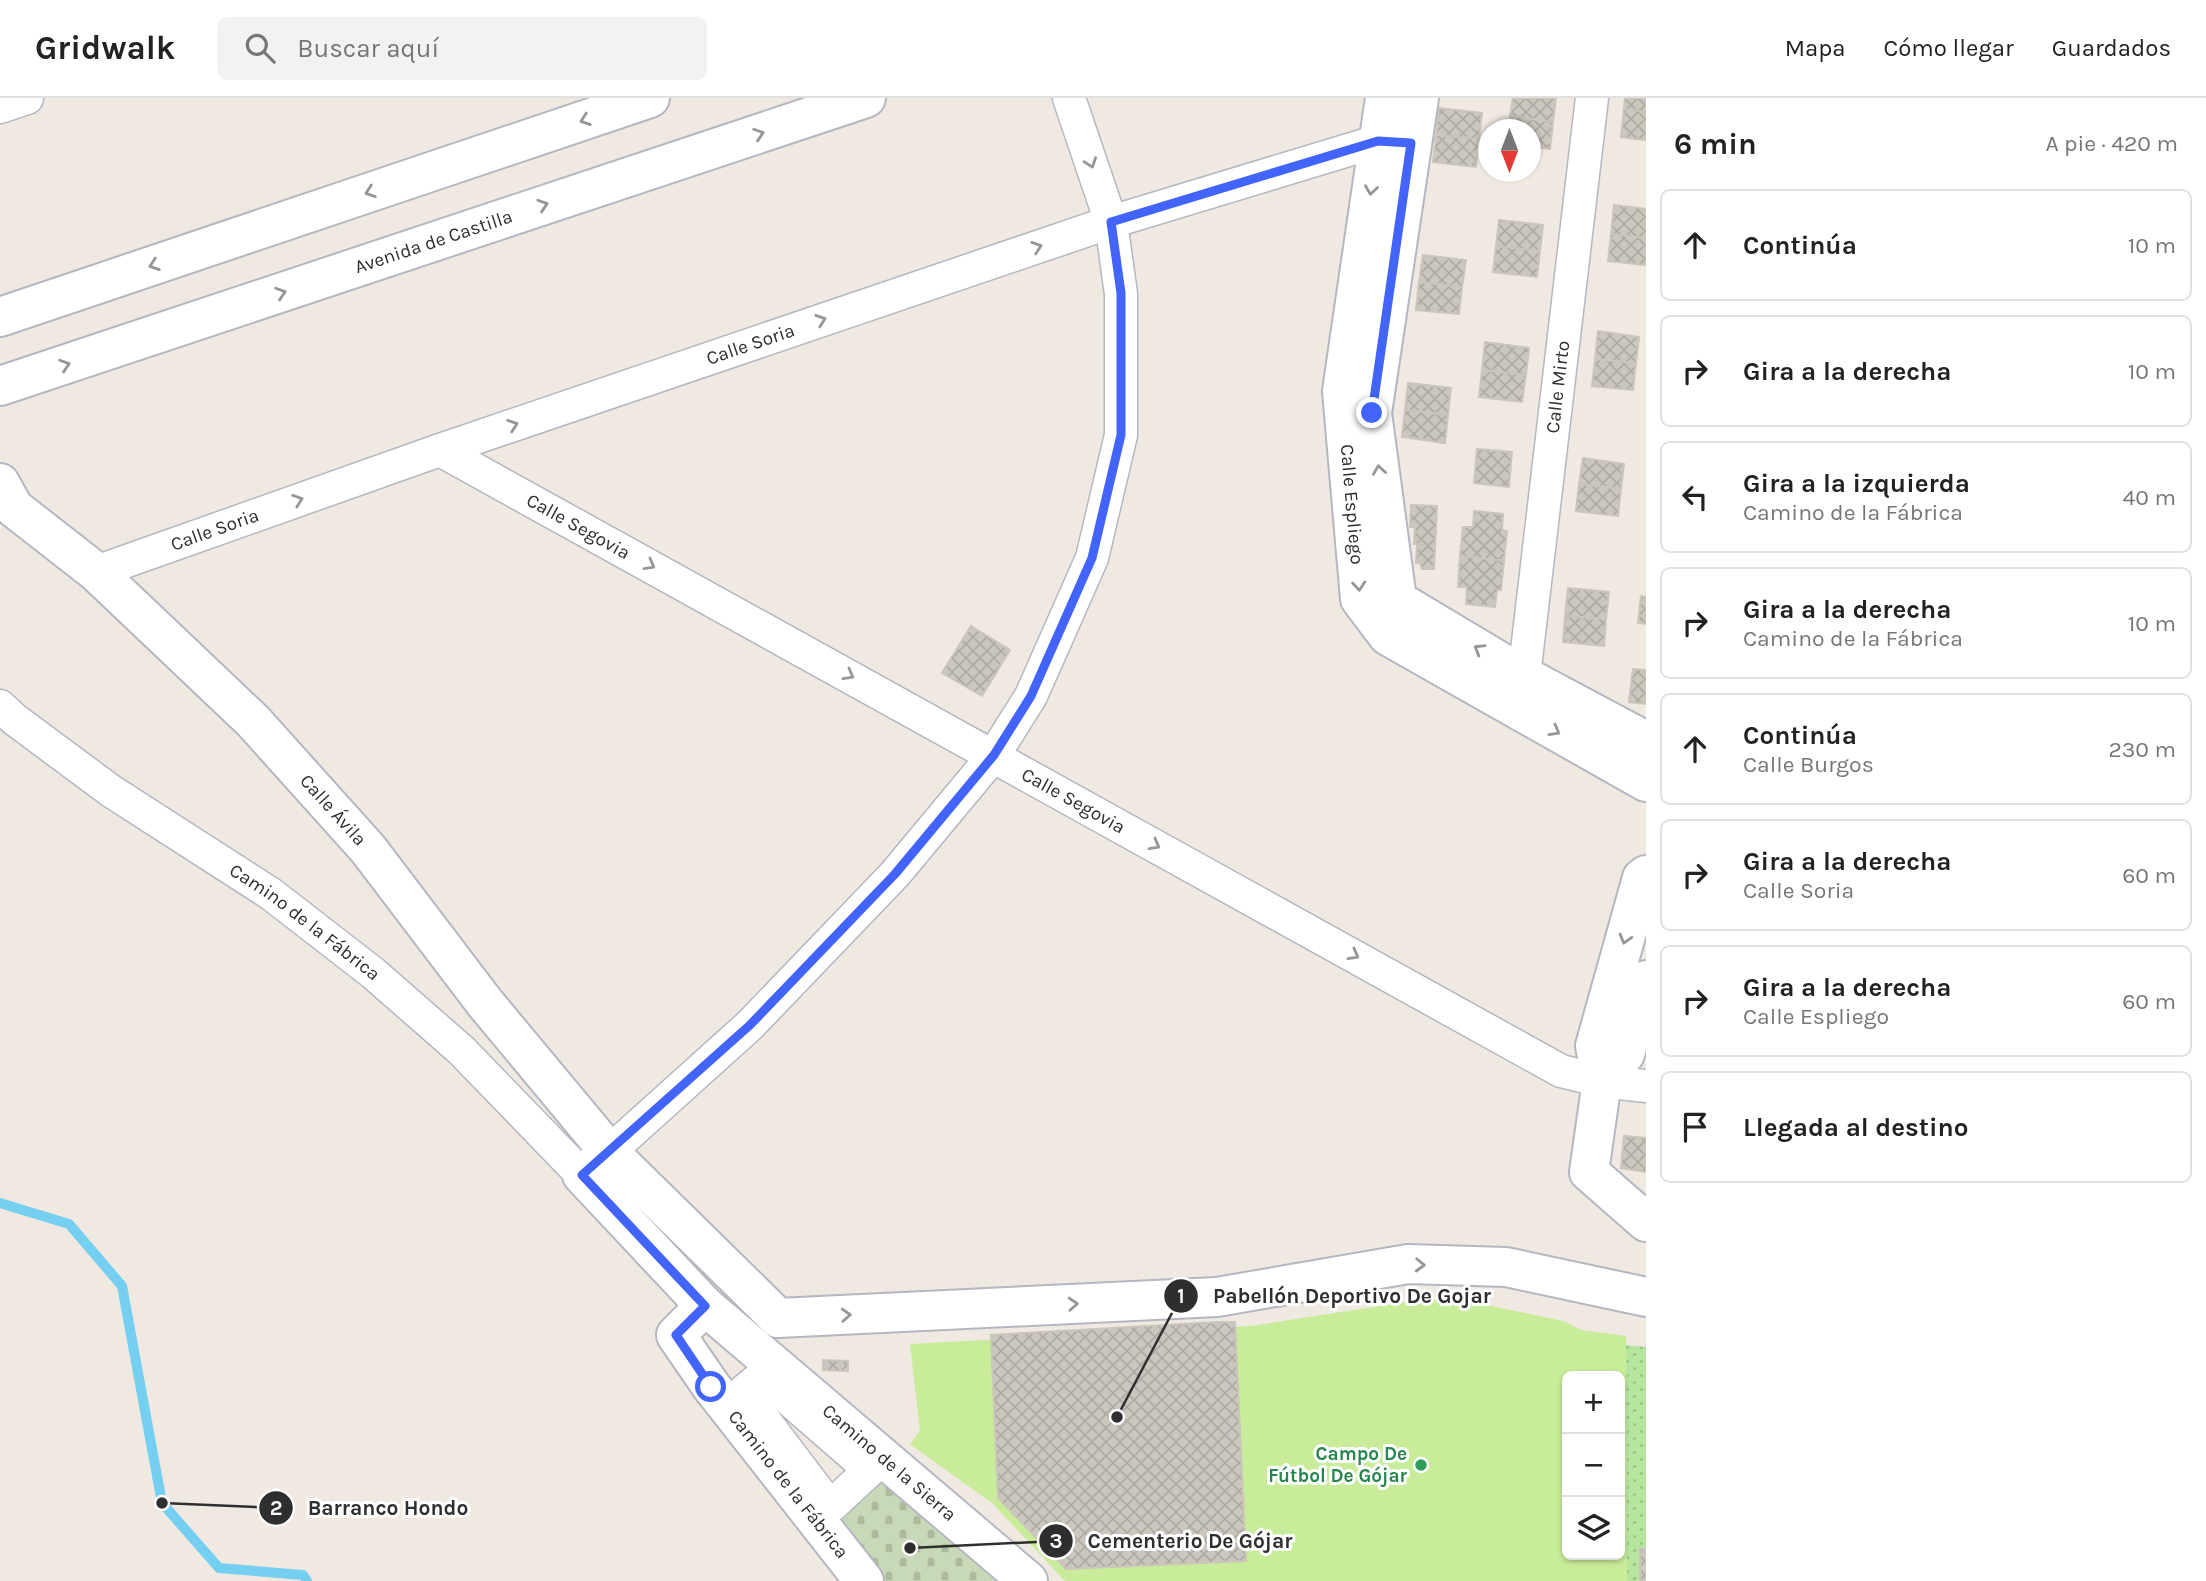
<!DOCTYPE html>
<html lang="es">
<head>
<meta charset="utf-8">
<style>
	:root { --surface:#fff; --page:#f2f2f2; --text:#222; --muted:#767676; --line:#e0e0e0 }
	body { margin:0; font-family:Karla,sans-serif; background:var(--page); color:var(--text) }
	.controls { position:absolute; right:21px; bottom:21px; display:grid; overflow:hidden; border-radius:10px; box-shadow:0 2px 5px #0004 }
	.controls button { width:63px; height:63px; display:grid; place-items:center; padding:0; border:0; border-bottom:2px solid var(--line); background:var(--surface); color:var(--text); font:35px sans-serif }
	.compass { position:absolute; left:1478px; top:21px; width:63px; height:63px; border-radius:50%; background:var(--surface); box-shadow:0 2px 5px #0004; rotate:180deg }
	.stop { position:absolute; width:21px; height:21px; margin:-16px; border:5px solid #4264fb; border-radius:50%; background:#fff }
	.stop.end { background:#4264fb; border-color:#fff; box-shadow:0 2px 7px #0008 }
	.list { margin:0; padding:0; list-style:none }
	h2 { display:flex; justify-content:space-between; align-items:center; height:91px; margin:0; padding:0 28px; font-size:30px }
	h2 small { font-size:23px; font-weight:400; color:var(--muted) }
	.list li { display:grid; grid-template-columns:46px 1fr auto; gap:21px; align-items:center; box-sizing:border-box; height:112px; margin:0 14px 14px; padding:0 14px; border:2px solid var(--line); border-radius:10px }
	.list b { display:block; font-size:26px; white-space:nowrap }
	.list p { margin:0; font-size:23px; white-space:nowrap; color:var(--muted) }
	.list em { font-size:23px; font-style:normal; color:var(--muted) }
	.icon { flex:none; width:38px; height:38px; fill:none; stroke:currentColor; stroke-width:2; stroke-linecap:round; stroke-linejoin:round }
	.map { position:relative; flex:none; width:1646px; height:1483px; overflow:hidden }
	header { display:flex; align-items:center; gap:42px; box-sizing:border-box; height:98px; padding:0 35px; background:var(--surface); border-bottom:2px solid var(--line) }
	header strong { font-size:33px }
	nav { display:flex; gap:38px; margin-inline-start:auto; font-size:24px }
	.search { width:490px; height:63px; background:var(--page); display:flex; align-items:center; gap:18px; box-sizing:border-box; padding:0 24px; border-radius:10px; color:var(--muted); font-size:26px }
	main { display:flex }
	aside { flex:1; background:var(--surface) }
	.map>svg:first-child { display:block }
</style>
</head>
<body>
<header>
<strong>Gridwalk</strong>
<div class="search"><svg class="icon" aria-label="search" viewBox="0 0 24 24"><circle cx="10" cy="10" r="6"/><path d="M15 15l6 6"/></svg>Buscar aquí</div>
<nav><a>Mapa</a><a>Cómo llegar</a><a>Guardados</a></nav>
</header>
<main>
<div class="map">
<svg width="1646" height="1483" viewBox="0 0 1646 1483">
	<defs>
		<pattern id="cemetery-stones" width="16" height="16" patternUnits="userSpaceOnUse" patternTransform="scale(1.75)"><rect width="16" height="16" fill="#c8d9b8"/><path d="M2 7V4a2 2 0 0 1 4 0v3zM10 15v-3a2 2 0 0 1 4 0v3z" fill="#acbb9e"/></pattern>
		<pattern id="park-dots" width="8" height="8" patternUnits="userSpaceOnUse" patternTransform="scale(1.75)"><rect width="8" height="8" fill="#b6e59e"/><path d="M2 2h.1M6 6h.1" fill="none" stroke="#9dc588" stroke-width="1.8" stroke-linecap="round"/></pattern>
		<pattern id="building-cross-hatch" width="8" height="8" patternUnits="userSpaceOnUse" patternTransform="scale(1.75)"><rect width="8" height="8" fill="#cbc7bf"/><path d="M0 0l8 8M0 8l8-8" fill="none" stroke="#afaba4"/></pattern>
	</defs>
	<rect width="100%" height="100%" fill="#efe9e1"/>
	<path fill="url(#cemetery-stones)" d="M877,1377L1002,1483H885L831,1417Z"/>
	<path fill="url(#park-dots)" d="M1626,1247L1646,1249V1483H1627Z"/>
	<path fill="#c9ec9a" fill-rule="evenodd" d="M1425,1201L1473,1204L1563,1223L1581,1232L1626,1238L1627,1483H1065L993,1406L910,1346L920,1333L910,1246L1251,1228ZM1567,1278H1620V1457H1567Z"/>
	<g fill="none" stroke-linecap="round" stroke-linejoin="round">
		<path stroke="#75cff0" stroke-width="10" d="M0,1105L69,1126L122,1188L162,1405L219,1470L303,1477L307,1483"/>
	</g>
	<g fill="url(#building-cross-hatch)" stroke="#cbc5ba" stroke-width="2">
		<path d="M1513,0H1556L1553,24L1510,18Z"/>
		<path d="M1625,0H1646V14L1624,11Z"/>
		<path d="M1439,10L1482,15L1479,41L1436,37Z"/>
		<path d="M1624,11L1646,14V42L1621,39Z"/>
		<path d="M1510,18L1553,24L1550,51L1531,48V32H1509Z"/>
		<path d="M1436,37L1479,41L1476,69L1433,64Z"/>
		<path d="M1614,107L1646,111V140L1611,136Z"/>
		<path d="M1499,122L1543,127L1540,153L1496,148Z"/>
		<path d="M1611,136L1646,140V167L1608,163Z"/>
		<path d="M1496,148L1540,153L1537,179L1493,174Z"/>
		<path d="M1423,157L1466,162L1462,189L1419,184Z"/>
		<path d="M1419,184L1462,189L1459,216L1416,212Z"/>
		<path d="M1598,233L1639,239L1636,265L1595,261Z"/>
		<path d="M1485,244L1529,250L1526,277L1482,272Z"/>
		<path d="M1595,261L1636,265L1633,292L1592,288Z"/>
		<path d="M1482,272L1526,277L1522,304L1479,299Z"/>
		<path d="M1408,285L1451,290L1448,317L1405,312Z"/>
		<path d="M1405,312L1448,317L1445,345L1402,339Z"/>
		<path d="M1477,351L1512,354L1509,389L1474,385Z"/>
		<path d="M1583,360L1624,366L1621,391L1579,386Z"/>
		<path d="M1579,386L1621,391L1618,418L1576,413Z"/>
		<path d="M1411,407L1437,408L1434,471H1422L1420,465H1416L1417,446H1414L1415,429H1410Z"/>
		<path d="M1474,413L1503,416L1502,432L1507,433L1504,463L1460,458L1463,429H1473Z"/>
		<path d="M1460,458L1504,463L1501,492H1497L1495,509L1466,506L1467,489H1458Z"/>
		<path d="M1568,490L1609,494L1606,521L1565,518Z"/>
		<path d="M1641,498L1646,499V526L1638,525Z"/>
		<path d="M1565,518L1606,521L1604,548L1563,544Z"/>
		<path d="M971,528L1010,552L982,598L942,575Z"/>
		<path d="M1633,571L1646,572V606L1629,604Z"/>
		<path d="M1624,1038L1646,1040V1074L1621,1070Z"/>
		<path d="M1218,1224H1235L1246,1463L1066,1471L998,1400L991,1237Z"/>
		<path d="M823,1262L848,1263V1273L823,1272Z"/>
		<rect x="1640" y="1451" width="6" height="32"/>
	</g>
	<g fill="none" stroke-linecap="round" stroke-linejoin="round">
		<defs>
			<g id="street">
				<path d="M0,9L27,0"/>
				<path id="s1" d="M440,352L1561,973L1602,983L1646,988"/>
				<path id="s2" d="M96,474L440,352L1111,124L1378,43L1399,44"/>
				<path id="s3" d="M1515,598L1524,578L1592,0"/>
				<path id="s4" d="M0,608L14,621L111,693L271,796L373,875L461,952L582,1077"/>
				<path d="M609,1054L750,927L895,776L994,657L1031,598L1092,460L1121,337V196L1111,124L1069,0"/>
				<path d="M762,1278L870,1372L830,1409L743,1294Z"/>
			</g>
			<g id="secondary">
				<path id="s5" d="M1385,0L1342,293L1360,501L1388,538L1646,684"/>
				<path d="M1419,0L1372,315L1397,502L1524,578L1646,643"/>
				<path d="M0,219L650,0"/>
				<path id="s6" d="M0,288L866,0"/>
				<path id="s7" d="M0,385L14,410L96,474L253,623L368,751L485,905L609,1054L778,1220"/>
				<path d="M1646,777L1642,780L1595,948L1602,983L1589,1074L1646,1124"/>
				<path d="M1602,983L1625,956L1646,882"/>
				<path id="s8" d="M609,1054L582,1077L705,1208L1028,1483"/>
				<path id="s9" d="M705,1208L676,1237L711,1288L864,1483"/>
				<path d="M778,1220L1217,1199L1408,1166L1506,1169L1646,1199"/>
			</g>
		</defs>
		<use href="#street" stroke="#b4b7c1" stroke-width="35"/>
		<use href="#secondary" stroke="#b4b7c1" stroke-width="42"/>
		<use href="#street" stroke="#fff" stroke-width="32"/>
		<use href="#secondary" stroke="#fff" stroke-width="38"/>
	</g>
	<defs><path id="oneway-chevron" d="M-2-3.5L2.5 0L-2 3.5" fill="none" stroke-width="1.6" stroke-linecap="round" stroke-linejoin="round" transform="scale(1.75)"/></defs>
	<g stroke="#969696">
		<use href="#oneway-chevron" transform="translate(585 22) rotate(161)"/>
		<use href="#oneway-chevron" transform="translate(759 36) rotate(-18)"/>
		<use href="#oneway-chevron" transform="translate(1091 65) rotate(71)"/>
		<use href="#oneway-chevron" transform="translate(1371 92) rotate(98)"/>
		<use href="#oneway-chevron" transform="translate(370 94) rotate(161)"/>
		<use href="#oneway-chevron" transform="translate(543 107) rotate(-18)"/>
		<use href="#oneway-chevron" transform="translate(1037 149) rotate(-19)"/>
		<use href="#oneway-chevron" transform="translate(154 167) rotate(161)"/>
		<use href="#oneway-chevron" transform="translate(281 195) rotate(-18)"/>
		<use href="#oneway-chevron" transform="translate(821 222) rotate(-19)"/>
		<use href="#oneway-chevron" transform="translate(65 267) rotate(-18)"/>
		<use href="#oneway-chevron" transform="translate(513 327) rotate(-19)"/>
		<use href="#oneway-chevron" transform="translate(1379 372) rotate(-98)"/>
		<use href="#oneway-chevron" transform="translate(298 402) rotate(-20)"/>
		<use href="#oneway-chevron" transform="translate(650 467) rotate(29)"/>
		<use href="#oneway-chevron" transform="translate(1359 488) rotate(85)"/>
		<use href="#oneway-chevron" transform="translate(1479 551) rotate(-149)"/>
		<use href="#oneway-chevron" transform="translate(849 577) rotate(29)"/>
		<use href="#oneway-chevron" transform="translate(1555 633) rotate(29)"/>
		<use href="#oneway-chevron" transform="translate(1155 747) rotate(29)"/>
		<use href="#oneway-chevron" transform="translate(1625 841) rotate(106)"/>
		<use href="#oneway-chevron" transform="translate(1354 857) rotate(29)"/>
		<use href="#oneway-chevron" transform="translate(1420 1167) rotate(2)"/>
		<use href="#oneway-chevron" transform="translate(1073 1206) rotate(-3)"/>
		<use href="#oneway-chevron" transform="translate(846 1217) rotate(-3)"/>
	</g>
	<g fill="none" stroke-linecap="round" stroke-linejoin="round">
		<path stroke="#4264fb" stroke-width="9" d="M711,1289L676,1237L705,1208L582,1077L750,927L895,776L994,657L1031,598L1092,460L1121,337V195L1111,124L1378,43L1411,45L1372,315"/>
	</g>
	<circle fill="#2e9e5b" stroke="#fff" stroke-width="2.5" cx="1421" cy="1367" r="7"/>
	<g text-anchor="middle" dominant-baseline="central" stroke-width="6" stroke-linejoin="round" paint-order="stroke">
		<g font-size="19" fill="#2e2e2e" stroke="#fff">
			<text stroke="none"><textPath href="#s6" startOffset="457">Avenida de Castilla</textPath></text>
			<text stroke="none"><textPath href="#s2" startOffset="693">Calle Soria</textPath></text>
			<text stroke="none"><textPath href="#s3" startOffset="313">Calle Mirto</textPath></text>
			<text stroke="none"><textPath href="#s5" startOffset="410">Calle Espliego</textPath></text>
			<text stroke="none"><textPath href="#s1" startOffset="158">Calle Segovia</textPath></text>
			<text stroke="none"><textPath href="#s2" startOffset="126">Calle Soria</textPath></text>
			<text stroke="none"><textPath href="#s1" startOffset="724">Calle Segovia</textPath></text>
			<text stroke="none"><textPath href="#s7" startOffset="469">Calle Ávila</textPath></text>
			<text stroke="none"><textPath href="#s4" startOffset="374">Camino de la Fábrica</textPath></text>
			<text stroke="none"><textPath href="#s8" startOffset="457">Camino de la Sierra</textPath></text>
			<text stroke="none"><textPath href="#s9" startOffset="228">Camino de la Fábrica</textPath></text>
		</g>
		<g font-size="19" font-weight="bold" fill="#27864d" stroke="#fff" text-anchor="end">
			<text x="1407" y="1356">Campo De<tspan x="1407" dy="22">Fútbol De Gójar</tspan></text>
		</g>
	</g>
	<path fill="none" stroke="#2e2e2e" stroke-width="2.5" d="M1117 1319L1181 1198M162 1405L276 1410M910 1450L1056 1443"/>
	<g fill="#2e2e2e" stroke="#fff" stroke-width="2.5">
		<circle cx="1117" cy="1319" r="7"/>
		<circle cx="162" cy="1405" r="7"/>
		<circle cx="910" cy="1450" r="7"/>
		<circle cx="1181" cy="1198" r="18"/>
		<circle cx="276" cy="1410" r="18"/>
		<circle cx="1056" cy="1443" r="18"/>
	</g>
	<g font-size="21" text-anchor="middle" font-weight="bold" fill="#fff">
		<text x="1181" y="1205">1</text>
		<text x="276" y="1417">2</text>
		<text x="1056" y="1450">3</text>
	</g>
	<g font-size="21" text-anchor="middle" font-weight="bold" fill="#2e2e2e" stroke="#fff" stroke-width="6" stroke-linejoin="round" paint-order="stroke">
		<text x="1352" y="1205">Pabellón Deportivo De Gojar</text>
		<text x="388" y="1417">Barranco Hondo</text>
		<text x="1190" y="1450">Cementerio De Gójar</text>
	</g>
</svg>
<div class="controls">
<button>+</button>
<button>−</button>
<button><svg class="icon" aria-label="layers" viewBox="0 0 24 24"><path d="M12 4l9 5-9 5-9-5zM3 14l9 5 9-5"/></svg></button>
</div>
<svg class="compass" viewBox="-18 -18 36 36"><path d="M0-13l5 13h-10z" fill="#e53935"/><path d="M0 13l5-13h-10z" fill="#767676"/></svg>
<div class="stop" style="left:711px;top:1289px"></div>
<div class="stop end" style="left:1372px;top:315px"></div>
</div>
<aside>
<h2>6 min<small>A pie · 420 m</small></h2>
<ul class="list">
<li><svg class="icon" aria-label="ahead" viewBox="0 0 24 24"><path d="M12 20V5M6 11l6-6 6 6"/></svg><div><b>Continúa</b></div><em>10 m</em></li>
<li><svg class="icon" aria-label="right" viewBox="0 0 24 24"><path d="M7 20v-9h11M14 6l5 5-5 5"/></svg><div><b>Gira a la derecha</b></div><em>10 m</em></li>
<li><svg class="icon" aria-label="left" viewBox="0 0 24 24"><path d="M17 20v-9H6M10 6l-5 5 5 5"/></svg><div><b>Gira a la izquierda</b><p>Camino de la Fábrica</p></div><em>40 m</em></li>
<li><svg class="icon" aria-label="right" viewBox="0 0 24 24"><path d="M7 20v-9h11M14 6l5 5-5 5"/></svg><div><b>Gira a la derecha</b><p>Camino de la Fábrica</p></div><em>10 m</em></li>
<li><svg class="icon" aria-label="ahead" viewBox="0 0 24 24"><path d="M12 20V5M6 11l6-6 6 6"/></svg><div><b>Continúa</b><p>Calle Burgos</p></div><em>230 m</em></li>
<li><svg class="icon" aria-label="right" viewBox="0 0 24 24"><path d="M7 20v-9h11M14 6l5 5-5 5"/></svg><div><b>Gira a la derecha</b><p>Calle Soria</p></div><em>60 m</em></li>
<li><svg class="icon" aria-label="right" viewBox="0 0 24 24"><path d="M7 20v-9h11M14 6l5 5-5 5"/></svg><div><b>Gira a la derecha</b><p>Calle Espliego</p></div><em>60 m</em></li>
<li><svg class="icon" aria-label="arrive" viewBox="0 0 24 24"><path d="M6 21V4h12l-3 4 3 4H6"/></svg><div><b>Llegada al destino</b></div></li>
</ul>
</aside>
</main>
</body>
</html>
